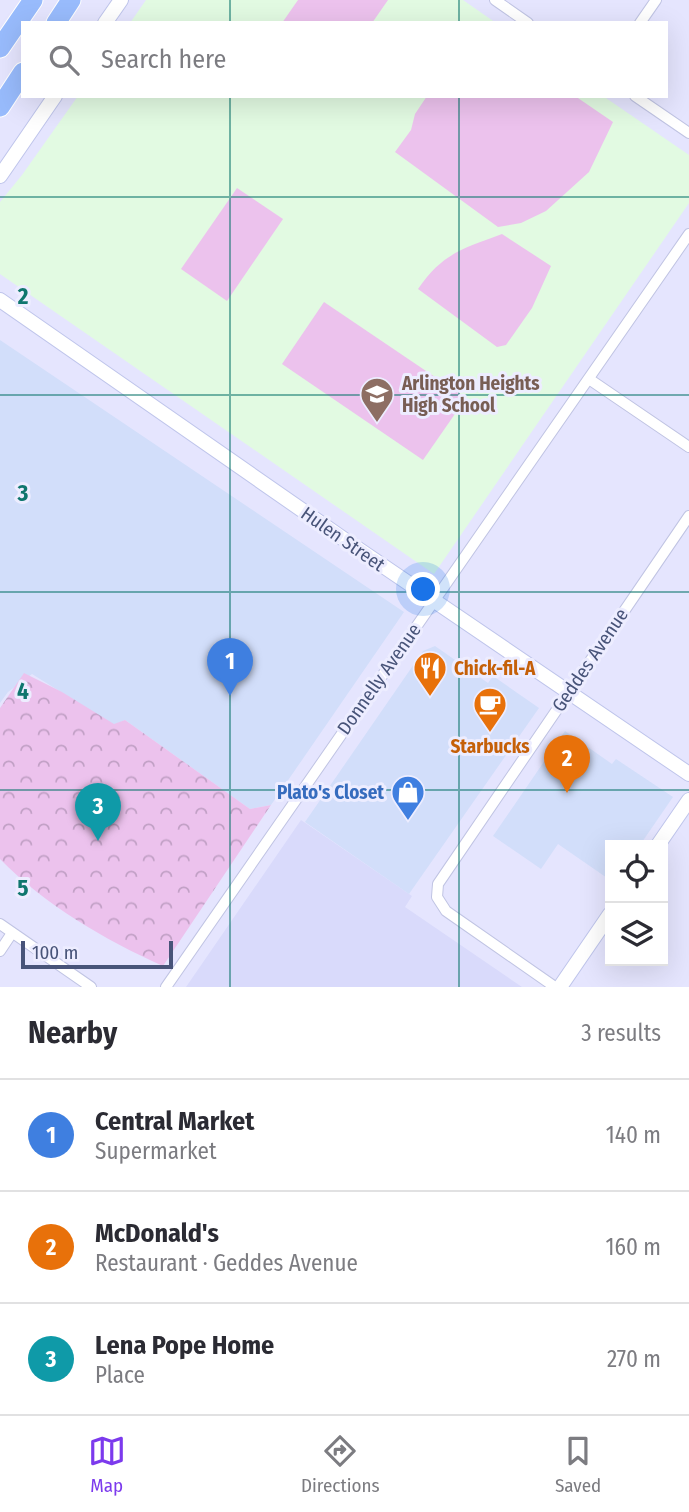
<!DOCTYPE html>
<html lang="en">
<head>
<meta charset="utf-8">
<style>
	:root { --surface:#fff; --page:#f2f2f3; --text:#2b2b33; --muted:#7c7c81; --line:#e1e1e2; --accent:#7c3aed }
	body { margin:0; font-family:"Fira Sans Condensed",sans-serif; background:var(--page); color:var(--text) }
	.controls { position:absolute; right:21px; bottom:21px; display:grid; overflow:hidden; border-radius:0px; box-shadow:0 7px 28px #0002 }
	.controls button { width:63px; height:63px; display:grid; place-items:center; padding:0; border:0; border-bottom:2px solid var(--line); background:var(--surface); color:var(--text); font:35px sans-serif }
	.scale { position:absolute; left:21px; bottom:18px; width:152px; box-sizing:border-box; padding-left:7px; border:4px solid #485479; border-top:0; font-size:19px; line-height:24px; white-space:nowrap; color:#485479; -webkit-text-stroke:5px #ededff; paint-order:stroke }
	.you { position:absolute; left:424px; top:590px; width:24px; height:24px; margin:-18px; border:5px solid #fff; border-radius:50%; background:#1a73e8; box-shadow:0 0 0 10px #1a73e833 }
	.badge { display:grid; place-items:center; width:46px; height:46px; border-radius:50%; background:var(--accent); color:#fff; font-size:23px; font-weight:700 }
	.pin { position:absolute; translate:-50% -58px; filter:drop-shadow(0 2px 4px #0008) }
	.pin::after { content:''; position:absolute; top:37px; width:24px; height:21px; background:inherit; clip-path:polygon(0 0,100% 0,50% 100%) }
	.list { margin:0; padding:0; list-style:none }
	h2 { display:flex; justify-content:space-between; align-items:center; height:91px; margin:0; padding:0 28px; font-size:30px }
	h2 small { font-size:23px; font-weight:400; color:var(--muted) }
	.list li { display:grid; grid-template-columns:46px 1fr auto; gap:21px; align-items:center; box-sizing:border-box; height:112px; padding:0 28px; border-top:2px solid var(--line) }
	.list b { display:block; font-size:26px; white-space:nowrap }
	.list p { margin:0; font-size:23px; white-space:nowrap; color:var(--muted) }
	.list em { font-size:23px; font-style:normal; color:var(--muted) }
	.icon { flex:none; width:38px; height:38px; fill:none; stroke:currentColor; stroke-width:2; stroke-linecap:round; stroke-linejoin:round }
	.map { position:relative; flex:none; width:689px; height:987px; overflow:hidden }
	.search { position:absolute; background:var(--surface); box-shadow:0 7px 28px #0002; left:21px; right:21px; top:21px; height:77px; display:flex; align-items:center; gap:18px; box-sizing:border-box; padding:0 24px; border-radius:0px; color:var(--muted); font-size:26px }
	.sheet { height:427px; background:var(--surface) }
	nav { display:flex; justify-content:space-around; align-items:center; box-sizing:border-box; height:98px; border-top:2px solid var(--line); background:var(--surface); font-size:19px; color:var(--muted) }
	nav a { display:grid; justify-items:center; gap:4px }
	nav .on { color:var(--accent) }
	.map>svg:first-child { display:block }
</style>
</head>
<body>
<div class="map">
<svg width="689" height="987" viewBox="0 0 689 987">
	<defs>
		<pattern id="forest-crowns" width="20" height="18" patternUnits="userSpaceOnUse" patternTransform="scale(1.75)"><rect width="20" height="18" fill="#ecc2ed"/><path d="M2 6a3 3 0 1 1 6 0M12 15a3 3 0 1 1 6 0" fill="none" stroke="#c1a0c5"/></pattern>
	</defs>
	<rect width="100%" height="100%" fill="#e5e5fe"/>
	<path fill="#d9dafb" d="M301,820L412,896L405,907L522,987H186Z"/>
	<g fill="#d2defa">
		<path d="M0,340L404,612L271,805L250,809L125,720L114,725L32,674L8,692L0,703Z"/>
		<path d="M435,646L488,683L493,676L539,708L409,894L305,822L423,651Z"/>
		<path d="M565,731L612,764L616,759L673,797L640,845H610V880L558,844L541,869L493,836Z"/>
	</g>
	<g fill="#e2fae2">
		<path d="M146,0H463L496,23H130Z"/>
		<path d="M78,96H603L689,155V203L434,574L0,274V202L22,175Z"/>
	</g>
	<g fill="#ecc2ed">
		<path d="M298,0H388L372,23H282Z"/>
		<path d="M427,96H575L613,122L589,172L546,211L521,223L498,227L395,152L411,130L415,114Z"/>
		<path d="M237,188L283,219L227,301L181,269Z"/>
		<path d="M502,234L551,266L532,308L506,345L497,347L418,289C443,253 462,249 502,234Z"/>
		<path d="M324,302L466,398L423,460L282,364Z"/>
	</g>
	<path fill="url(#forest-crowns)" d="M24,673L62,692L114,724L125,720L250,809L271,805L163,966C105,940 45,905 0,859V708Z"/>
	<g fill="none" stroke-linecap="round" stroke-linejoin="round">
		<defs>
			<g id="street">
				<path d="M495,0L528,23"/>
				<path d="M640,23L656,0"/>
				<path d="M635,96L689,133"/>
				<path d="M589,379L689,447"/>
				<path d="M0,924L91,987"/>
				<path d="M0,951L12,933"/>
				<path d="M166,987L689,234"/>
				<path d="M555,987L446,911L437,897L438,884L689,516"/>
			</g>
			<g id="secondary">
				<path d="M105,23L121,0"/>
				<path d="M0,176L55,96"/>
				<path d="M0,300L345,540L689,774"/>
				<path d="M658,845L689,800"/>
				<path d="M560,987L610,914"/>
			</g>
			<g id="highway">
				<path d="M56,23L71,0"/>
				<path d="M0,48L33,0"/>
				<path d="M0,107L23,72"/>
			</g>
		</defs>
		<use href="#street" stroke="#c0c4e3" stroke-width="12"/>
		<use href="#secondary" stroke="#bfc5eb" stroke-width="16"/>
		<use href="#highway" stroke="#fff" stroke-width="21"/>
		<use href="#street" stroke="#fff" stroke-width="10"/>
		<use href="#secondary" stroke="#fff" stroke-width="14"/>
		<use href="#highway" stroke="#98bbfc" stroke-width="19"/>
	</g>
	<path fill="none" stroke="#0f766e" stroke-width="2" stroke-opacity="0.55" d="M230,0V23M459,0V23M230,96V987M459,96V987M0,197H689M0,395H689M0,592H689M0,790H689"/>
	<defs>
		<symbol id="school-pin" viewBox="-11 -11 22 30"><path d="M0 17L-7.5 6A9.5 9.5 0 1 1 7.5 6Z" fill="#8d6e63" stroke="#ededff"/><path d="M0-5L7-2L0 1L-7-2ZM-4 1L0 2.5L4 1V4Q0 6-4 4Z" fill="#fff"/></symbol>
		<symbol id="restaurant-pin" viewBox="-11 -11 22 30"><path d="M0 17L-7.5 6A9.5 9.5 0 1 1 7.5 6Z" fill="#e8710a" stroke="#ededff"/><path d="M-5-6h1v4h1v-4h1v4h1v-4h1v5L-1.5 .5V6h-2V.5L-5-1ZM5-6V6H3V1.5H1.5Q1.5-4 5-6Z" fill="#fff"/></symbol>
		<symbol id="cafe-pin" viewBox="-11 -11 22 30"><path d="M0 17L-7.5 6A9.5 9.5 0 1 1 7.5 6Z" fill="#e8710a" stroke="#ededff"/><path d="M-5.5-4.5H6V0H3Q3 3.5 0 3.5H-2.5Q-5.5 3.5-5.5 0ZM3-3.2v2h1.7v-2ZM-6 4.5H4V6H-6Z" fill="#fff"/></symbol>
		<symbol id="shop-pin" viewBox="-11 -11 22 30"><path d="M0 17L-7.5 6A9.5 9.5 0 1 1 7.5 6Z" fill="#3f7fe0" stroke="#ededff"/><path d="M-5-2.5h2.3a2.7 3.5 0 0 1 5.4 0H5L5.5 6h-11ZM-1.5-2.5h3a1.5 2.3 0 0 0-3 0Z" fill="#fff"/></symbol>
	</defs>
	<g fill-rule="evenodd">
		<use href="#school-pin" x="358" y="375" width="38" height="52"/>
		<use href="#restaurant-pin" x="411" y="649" width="38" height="52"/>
		<use href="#cafe-pin" x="471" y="685" width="38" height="52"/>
		<use href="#shop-pin" x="389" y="773" width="38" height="52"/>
	</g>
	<g text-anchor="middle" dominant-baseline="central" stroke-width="6" stroke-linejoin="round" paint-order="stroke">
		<g font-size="19" font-weight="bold" fill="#785e54" stroke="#ededff" text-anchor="start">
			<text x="402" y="383">Arlington Heights<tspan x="402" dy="22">High School</tspan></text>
		</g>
		<g font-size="19" fill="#485479" stroke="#ededff">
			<text transform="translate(343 539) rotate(35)">Hulen Street</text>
			<text transform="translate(590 660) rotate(-56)">Geddes Avenue</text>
			<text transform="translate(379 679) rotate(-55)">Donnelly Avenue</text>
		</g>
		<g font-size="19" font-weight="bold" fill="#c56008" stroke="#ededff" text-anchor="start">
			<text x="454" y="668">Chick-fil-A</text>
			<text x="490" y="746" text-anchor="middle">Starbucks</text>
		</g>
		<g font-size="19" font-weight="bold" fill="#366cbe" stroke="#ededff" text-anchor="end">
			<text x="384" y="792">Plato's Closet</text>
		</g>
	</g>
	<g font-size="23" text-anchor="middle" font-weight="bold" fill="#0f766e" stroke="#ededff" stroke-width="6" stroke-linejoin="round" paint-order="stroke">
		<text x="23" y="304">2</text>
		<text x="23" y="501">3</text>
		<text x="23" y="699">4</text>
		<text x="23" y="896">5</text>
	</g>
</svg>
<div class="controls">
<button><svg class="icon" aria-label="locate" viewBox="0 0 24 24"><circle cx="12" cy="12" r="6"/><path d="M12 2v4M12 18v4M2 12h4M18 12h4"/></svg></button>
<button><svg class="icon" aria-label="layers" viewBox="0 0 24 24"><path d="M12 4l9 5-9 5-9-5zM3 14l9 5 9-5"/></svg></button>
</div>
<div class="scale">100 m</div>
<div class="you"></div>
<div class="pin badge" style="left:230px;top:696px;background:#3f7fe0">1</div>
<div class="pin badge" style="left:567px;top:793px;background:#e8710a">2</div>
<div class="pin badge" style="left:98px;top:841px;background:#0f9aa8">3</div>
<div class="search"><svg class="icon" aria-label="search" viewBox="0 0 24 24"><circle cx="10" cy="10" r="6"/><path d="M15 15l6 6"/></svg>Search here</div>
</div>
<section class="sheet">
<h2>Nearby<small>3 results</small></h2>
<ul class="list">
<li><span class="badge" style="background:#3f7fe0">1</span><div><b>Central Market</b><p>Supermarket</p></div><em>140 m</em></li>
<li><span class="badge" style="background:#e8710a">2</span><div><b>McDonald's</b><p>Restaurant · Geddes Avenue</p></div><em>160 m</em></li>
<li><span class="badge" style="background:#0f9aa8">3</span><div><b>Lena Pope Home</b><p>Place</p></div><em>270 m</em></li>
</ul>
</section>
<nav>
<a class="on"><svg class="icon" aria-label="map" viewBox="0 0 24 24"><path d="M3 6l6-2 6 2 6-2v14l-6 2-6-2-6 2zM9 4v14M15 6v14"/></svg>Map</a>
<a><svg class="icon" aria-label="directions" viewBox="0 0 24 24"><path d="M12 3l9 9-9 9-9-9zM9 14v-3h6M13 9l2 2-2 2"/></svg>Directions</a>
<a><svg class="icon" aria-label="saved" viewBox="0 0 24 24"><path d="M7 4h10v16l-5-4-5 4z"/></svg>Saved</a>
</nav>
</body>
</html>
